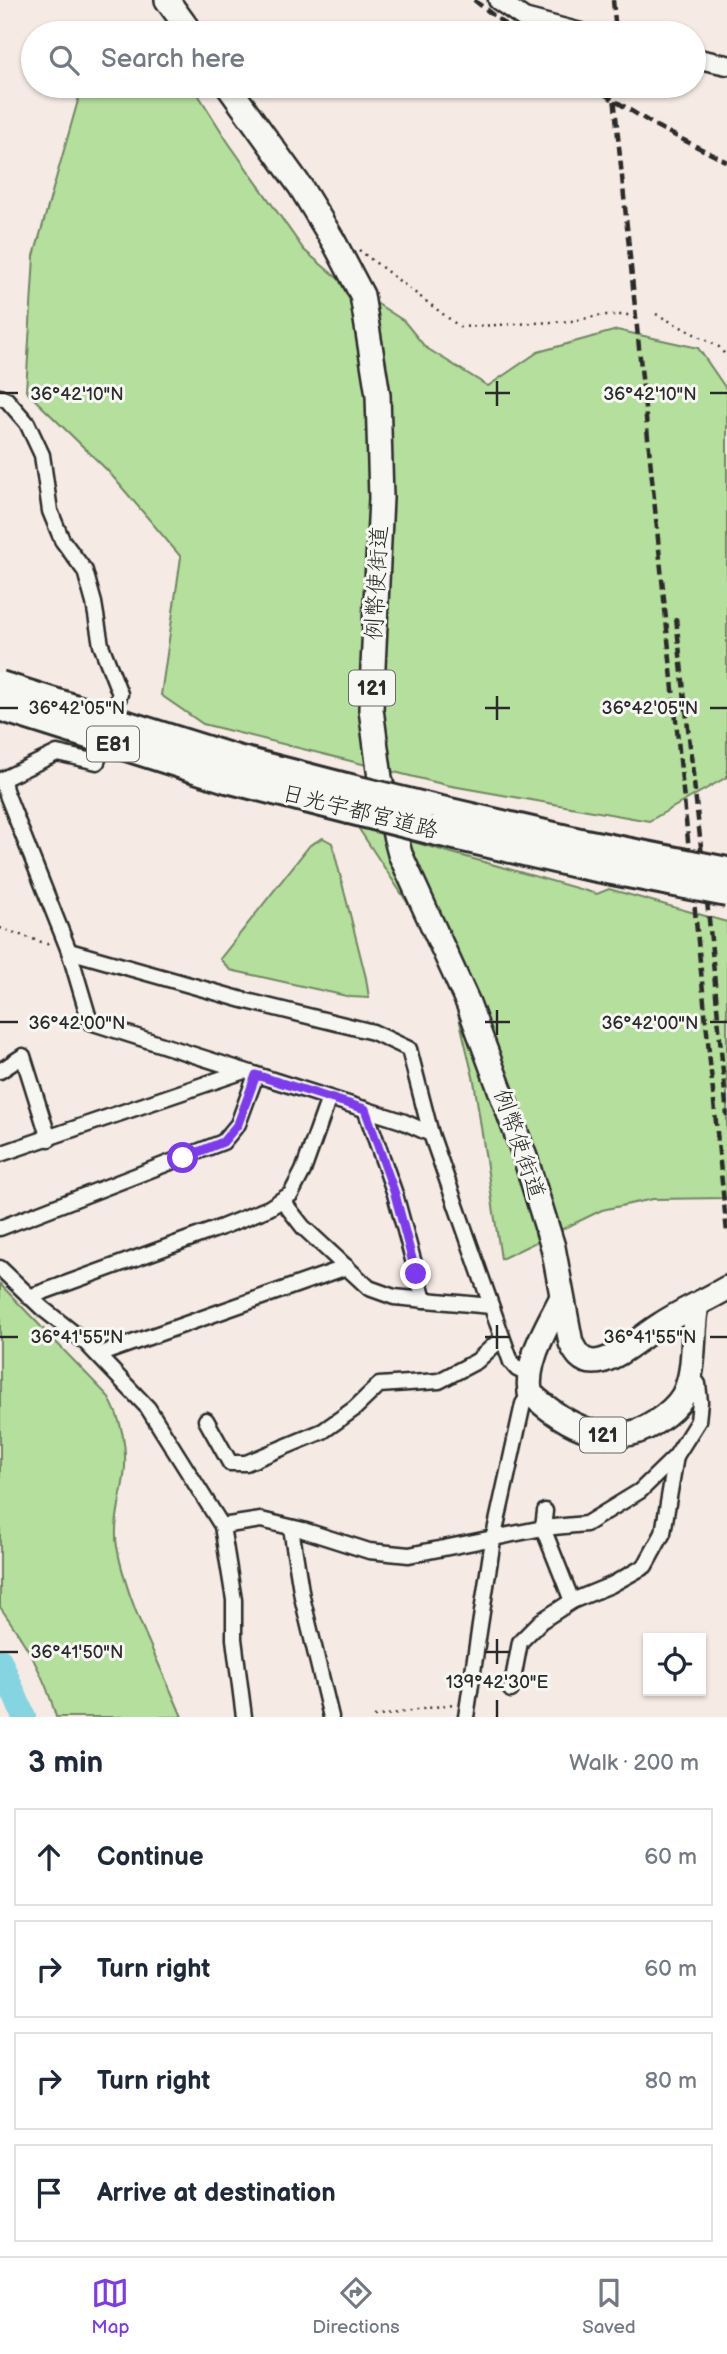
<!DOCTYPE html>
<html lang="en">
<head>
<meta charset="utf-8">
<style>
	:root { --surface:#fff; --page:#f2f2f3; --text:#1f2937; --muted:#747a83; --line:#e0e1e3; --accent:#7c3aed }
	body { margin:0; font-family:"Balsamiq Sans","Klee One",sans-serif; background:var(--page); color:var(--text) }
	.controls { position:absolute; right:21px; bottom:21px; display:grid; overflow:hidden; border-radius:0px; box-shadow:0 2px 5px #0004 }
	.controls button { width:63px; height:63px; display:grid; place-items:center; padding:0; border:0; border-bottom:2px solid var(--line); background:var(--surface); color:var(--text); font:35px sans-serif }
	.stop { position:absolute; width:21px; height:21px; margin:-16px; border:5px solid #7c3aed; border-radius:50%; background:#fff }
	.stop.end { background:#7c3aed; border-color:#fff; box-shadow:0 2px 7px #0008 }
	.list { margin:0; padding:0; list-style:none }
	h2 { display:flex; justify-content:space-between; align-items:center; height:91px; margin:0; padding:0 28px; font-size:30px }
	h2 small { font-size:23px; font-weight:400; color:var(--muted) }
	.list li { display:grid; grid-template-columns:46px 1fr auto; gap:21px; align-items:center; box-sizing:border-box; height:98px; margin:0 14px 14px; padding:0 14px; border:2px solid var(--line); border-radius:0px }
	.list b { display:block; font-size:26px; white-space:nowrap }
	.list em { font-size:23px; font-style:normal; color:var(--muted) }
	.icon { flex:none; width:38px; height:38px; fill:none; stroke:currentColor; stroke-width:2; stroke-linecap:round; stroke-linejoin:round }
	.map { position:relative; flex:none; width:727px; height:1717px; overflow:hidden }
	.search { position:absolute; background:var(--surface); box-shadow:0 2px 5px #0004; left:21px; right:21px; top:21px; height:77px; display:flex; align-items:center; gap:18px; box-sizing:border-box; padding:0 24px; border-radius:38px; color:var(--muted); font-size:26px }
	.sheet { height:539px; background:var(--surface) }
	nav { display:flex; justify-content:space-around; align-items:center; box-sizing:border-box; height:98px; border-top:2px solid var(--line); background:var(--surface); font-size:19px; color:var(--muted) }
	nav a { display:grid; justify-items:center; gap:4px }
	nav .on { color:var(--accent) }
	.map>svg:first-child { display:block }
</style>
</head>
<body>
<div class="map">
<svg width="727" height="1717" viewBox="0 0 727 1717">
	<rect width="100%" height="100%" fill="#f6ebe4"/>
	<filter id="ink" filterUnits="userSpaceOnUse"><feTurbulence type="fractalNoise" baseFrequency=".0143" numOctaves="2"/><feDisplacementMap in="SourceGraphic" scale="14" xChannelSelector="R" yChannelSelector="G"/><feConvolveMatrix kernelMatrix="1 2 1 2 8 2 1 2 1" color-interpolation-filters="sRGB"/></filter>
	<g filter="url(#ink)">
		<g fill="#b5df9c" stroke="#708564" stroke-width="2">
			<path d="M115,86H190L194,88L228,142L304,250L336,277L404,321L425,347L488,386L538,352L617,330L698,348L727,390V777L649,821L446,785L203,724L161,695L181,557L108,471L26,391L34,256L79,97L88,88Z"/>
			<path d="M357,826L597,894L609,889L727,922V1198L653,1199L602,1210L501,1259L474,1081L451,984L457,978Z"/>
			<path d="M323,838L332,843L366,978L369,998L351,997L230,970L220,959L310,845Z"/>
			<path d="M0,1284L107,1395C122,1419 128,1449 124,1477C121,1499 113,1524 117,1547C128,1607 159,1661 182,1717H56C45,1675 25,1642 0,1607Z"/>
		</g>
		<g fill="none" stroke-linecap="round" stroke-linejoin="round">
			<path stroke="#85d4e2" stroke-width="24" d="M0,1660L24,1717"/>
			<defs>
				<g id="minor">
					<path d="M0,397L7,400L27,423L42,455L50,511L62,540L85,571L94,603L101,645L120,694L97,762L57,753L3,779L5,790L69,951L90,1022L402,1121L431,1134L511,1362L517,1369L529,1375"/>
					<path d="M69,951L243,1000L373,1032L409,1049L431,1134"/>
					<path d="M0,1071L23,1056L49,1139"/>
					<path d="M365,1109L395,1194L424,1300"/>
					<path d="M0,1154L244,1071"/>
					<path d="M282,1200L303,1227L369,1288L394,1297L491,1306"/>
					<path d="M0,1228L223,1142L238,1124L256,1075"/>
					<path d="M0,1268L42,1308L85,1342L148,1408L222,1526L234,1600V1639L244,1717"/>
					<path d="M29,1297L222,1227L269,1208L291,1194L303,1171L329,1098"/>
					<path d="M98,1355L347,1267"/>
					<path d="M206,1420L230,1463H246L323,1431L354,1409L379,1385L439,1381L477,1361L502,1338"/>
					<path d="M545,1511L543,1528L572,1601"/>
					<path d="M222,1526L261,1520L303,1530L369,1551L409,1555L543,1528L586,1524L640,1491L676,1456L698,1421L700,1402L698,1384L690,1373"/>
					<path d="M291,1528L302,1597L331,1717"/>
					<path d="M511,1690L520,1642L541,1621L572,1601L611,1585L645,1566L663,1533L676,1456"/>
					<path d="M466,1717L493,1540L523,1404L530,1393"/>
				</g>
				<g id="tertiary">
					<path d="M498,0L524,18L581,33"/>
					<path d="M694,58L727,65"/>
				</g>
				<g id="trunk">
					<path d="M167,0L191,33"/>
					<path d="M228,86L300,186L334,242L362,295L378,395L381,498L371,709L380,778L400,854L468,1003L525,1157L553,1247L571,1343C576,1353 581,1362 594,1362C614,1362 642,1336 660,1325C681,1311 705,1301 727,1288"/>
					<path d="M561,1299C547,1327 525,1361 530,1393C564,1425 612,1452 656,1422C665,1416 677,1406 683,1396C697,1370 691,1333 697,1305"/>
				</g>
				<g id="motorway">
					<path d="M233,758L346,787"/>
					<path d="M227,779L349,810"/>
					<path d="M424,806L580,842"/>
					<path d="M429,830L576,864"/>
				</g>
			</defs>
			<use href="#minor" stroke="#2b2b2b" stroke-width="19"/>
			<use href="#tertiary" stroke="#2b2b2b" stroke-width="23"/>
			<use href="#trunk" stroke="#2b2b2b" stroke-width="28"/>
			<use href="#motorway" stroke="#2b2b2b" stroke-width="32"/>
			<g stroke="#2b2b2b" stroke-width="2.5" stroke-dasharray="2 5" stroke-linecap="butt">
				<path d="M359,250L460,327L573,321L602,315H629"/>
				<path d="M656,314L719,347L727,357"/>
				<path d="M0,928L53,946"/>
				<path d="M374,1717L453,1704"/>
			</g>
			<use href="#minor" stroke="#f6f6f2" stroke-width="14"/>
			<use href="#tertiary" stroke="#f6f6f2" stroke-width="18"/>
			<use href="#trunk" stroke="#f6f6f2" stroke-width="23"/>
			<use href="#motorway" stroke="#f6f6f2" stroke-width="26"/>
			<g stroke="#2b2b2b" stroke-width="4.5" stroke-dasharray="10 5" stroke-linecap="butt">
				<path d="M474,0L516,33"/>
				<path d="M613,0L616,33"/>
				<path d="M591,86L656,126L727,162"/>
				<path d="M613,86L727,1233"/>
				<path d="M676,618L710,929L727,1116"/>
			</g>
			<defs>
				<g id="motorway-bridge">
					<path d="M0,685L233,758"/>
					<path d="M0,707L227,779"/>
					<path d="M346,787L424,806"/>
					<path d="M349,810L429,830"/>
					<path d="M580,842L727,871"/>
					<path d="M576,864L727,893"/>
				</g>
			</defs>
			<use href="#motorway-bridge" stroke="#2b2b2b" stroke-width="32" stroke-linecap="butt"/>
			<use href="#motorway-bridge" stroke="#f6f6f2" stroke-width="26"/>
		</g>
	</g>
	<g fill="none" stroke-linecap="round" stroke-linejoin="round" filter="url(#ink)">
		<path stroke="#7c3aed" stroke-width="9" d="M183,1158L223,1142L238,1124L256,1075L365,1109L395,1194L416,1274"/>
	</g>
	<path fill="none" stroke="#2b2b2b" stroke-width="2.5" d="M497,381V406M0,393H18M485,393H510M710,393H727M497,696V720M0,708H18M485,708H510M710,708H727M497,1010V1035M0,1022H18M485,1022H510M710,1022H727M497,1325V1349M0,1337H18M485,1337H510M710,1337H727M497,1639V1664M0,1652H18M485,1652H510M497,1700V1717"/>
	<g text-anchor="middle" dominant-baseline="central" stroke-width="6" stroke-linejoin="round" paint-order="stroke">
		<g fill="#f6f6f2" stroke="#686867" stroke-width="2">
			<rect x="349" y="670.5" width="46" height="35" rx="5"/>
			<rect x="87" y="726.5" width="52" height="35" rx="5"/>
			<rect x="580" y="1417.5" width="46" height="35" rx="5"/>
		</g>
		<g font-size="21" font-weight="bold" fill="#2b2b2b">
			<text x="372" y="688">121</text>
			<text x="113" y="744">E81</text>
			<text x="603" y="1435">121</text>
		</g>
		<g font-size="23" fill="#2b2b2b" stroke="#f6f6f2">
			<text transform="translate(377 583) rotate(-87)">例幣使街道</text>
			<text transform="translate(360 812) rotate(14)">日光宇都宮道路</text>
			<text transform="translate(519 1144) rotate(71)">例幣使街道</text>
		</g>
	</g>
	<g font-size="18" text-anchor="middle" fill="#2b2b2b" stroke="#f6f6f2" stroke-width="6" stroke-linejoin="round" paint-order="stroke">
		<text x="77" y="400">36°42'10"N</text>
		<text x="650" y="400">36°42'10"N</text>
		<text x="77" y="714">36°42'05"N</text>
		<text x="650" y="714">36°42'05"N</text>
		<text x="77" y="1029">36°42'00"N</text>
		<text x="650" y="1029">36°42'00"N</text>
		<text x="77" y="1343">36°41'55"N</text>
		<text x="650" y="1343">36°41'55"N</text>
		<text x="77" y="1658">36°41'50"N</text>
		<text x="497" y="1688">139°42'30"E</text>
	</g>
</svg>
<div class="controls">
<button><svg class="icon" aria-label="locate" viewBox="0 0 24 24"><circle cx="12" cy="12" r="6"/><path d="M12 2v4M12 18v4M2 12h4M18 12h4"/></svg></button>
</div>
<div class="stop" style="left:183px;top:1158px"></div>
<div class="stop end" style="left:416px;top:1274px"></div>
<div class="search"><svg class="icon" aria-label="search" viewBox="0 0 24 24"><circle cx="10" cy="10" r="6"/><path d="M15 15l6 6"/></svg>Search here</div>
</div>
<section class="sheet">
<h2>3 min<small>Walk · 200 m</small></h2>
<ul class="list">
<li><svg class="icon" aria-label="ahead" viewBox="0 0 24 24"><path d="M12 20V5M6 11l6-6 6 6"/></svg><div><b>Continue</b></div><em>60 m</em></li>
<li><svg class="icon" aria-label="right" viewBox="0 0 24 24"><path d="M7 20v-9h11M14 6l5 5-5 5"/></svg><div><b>Turn right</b></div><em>60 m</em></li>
<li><svg class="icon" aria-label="right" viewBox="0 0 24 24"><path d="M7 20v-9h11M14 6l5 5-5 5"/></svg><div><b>Turn right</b></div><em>80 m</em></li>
<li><svg class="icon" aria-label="arrive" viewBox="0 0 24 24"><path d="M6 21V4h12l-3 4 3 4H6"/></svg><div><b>Arrive at destination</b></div></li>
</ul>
</section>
<nav>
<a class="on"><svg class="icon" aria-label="map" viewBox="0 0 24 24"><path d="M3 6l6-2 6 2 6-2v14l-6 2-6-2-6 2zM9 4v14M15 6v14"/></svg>Map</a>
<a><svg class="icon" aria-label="directions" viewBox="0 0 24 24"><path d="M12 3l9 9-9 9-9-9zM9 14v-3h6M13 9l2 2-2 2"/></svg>Directions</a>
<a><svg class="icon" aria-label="saved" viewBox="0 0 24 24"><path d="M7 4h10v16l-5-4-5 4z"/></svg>Saved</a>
</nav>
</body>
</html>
